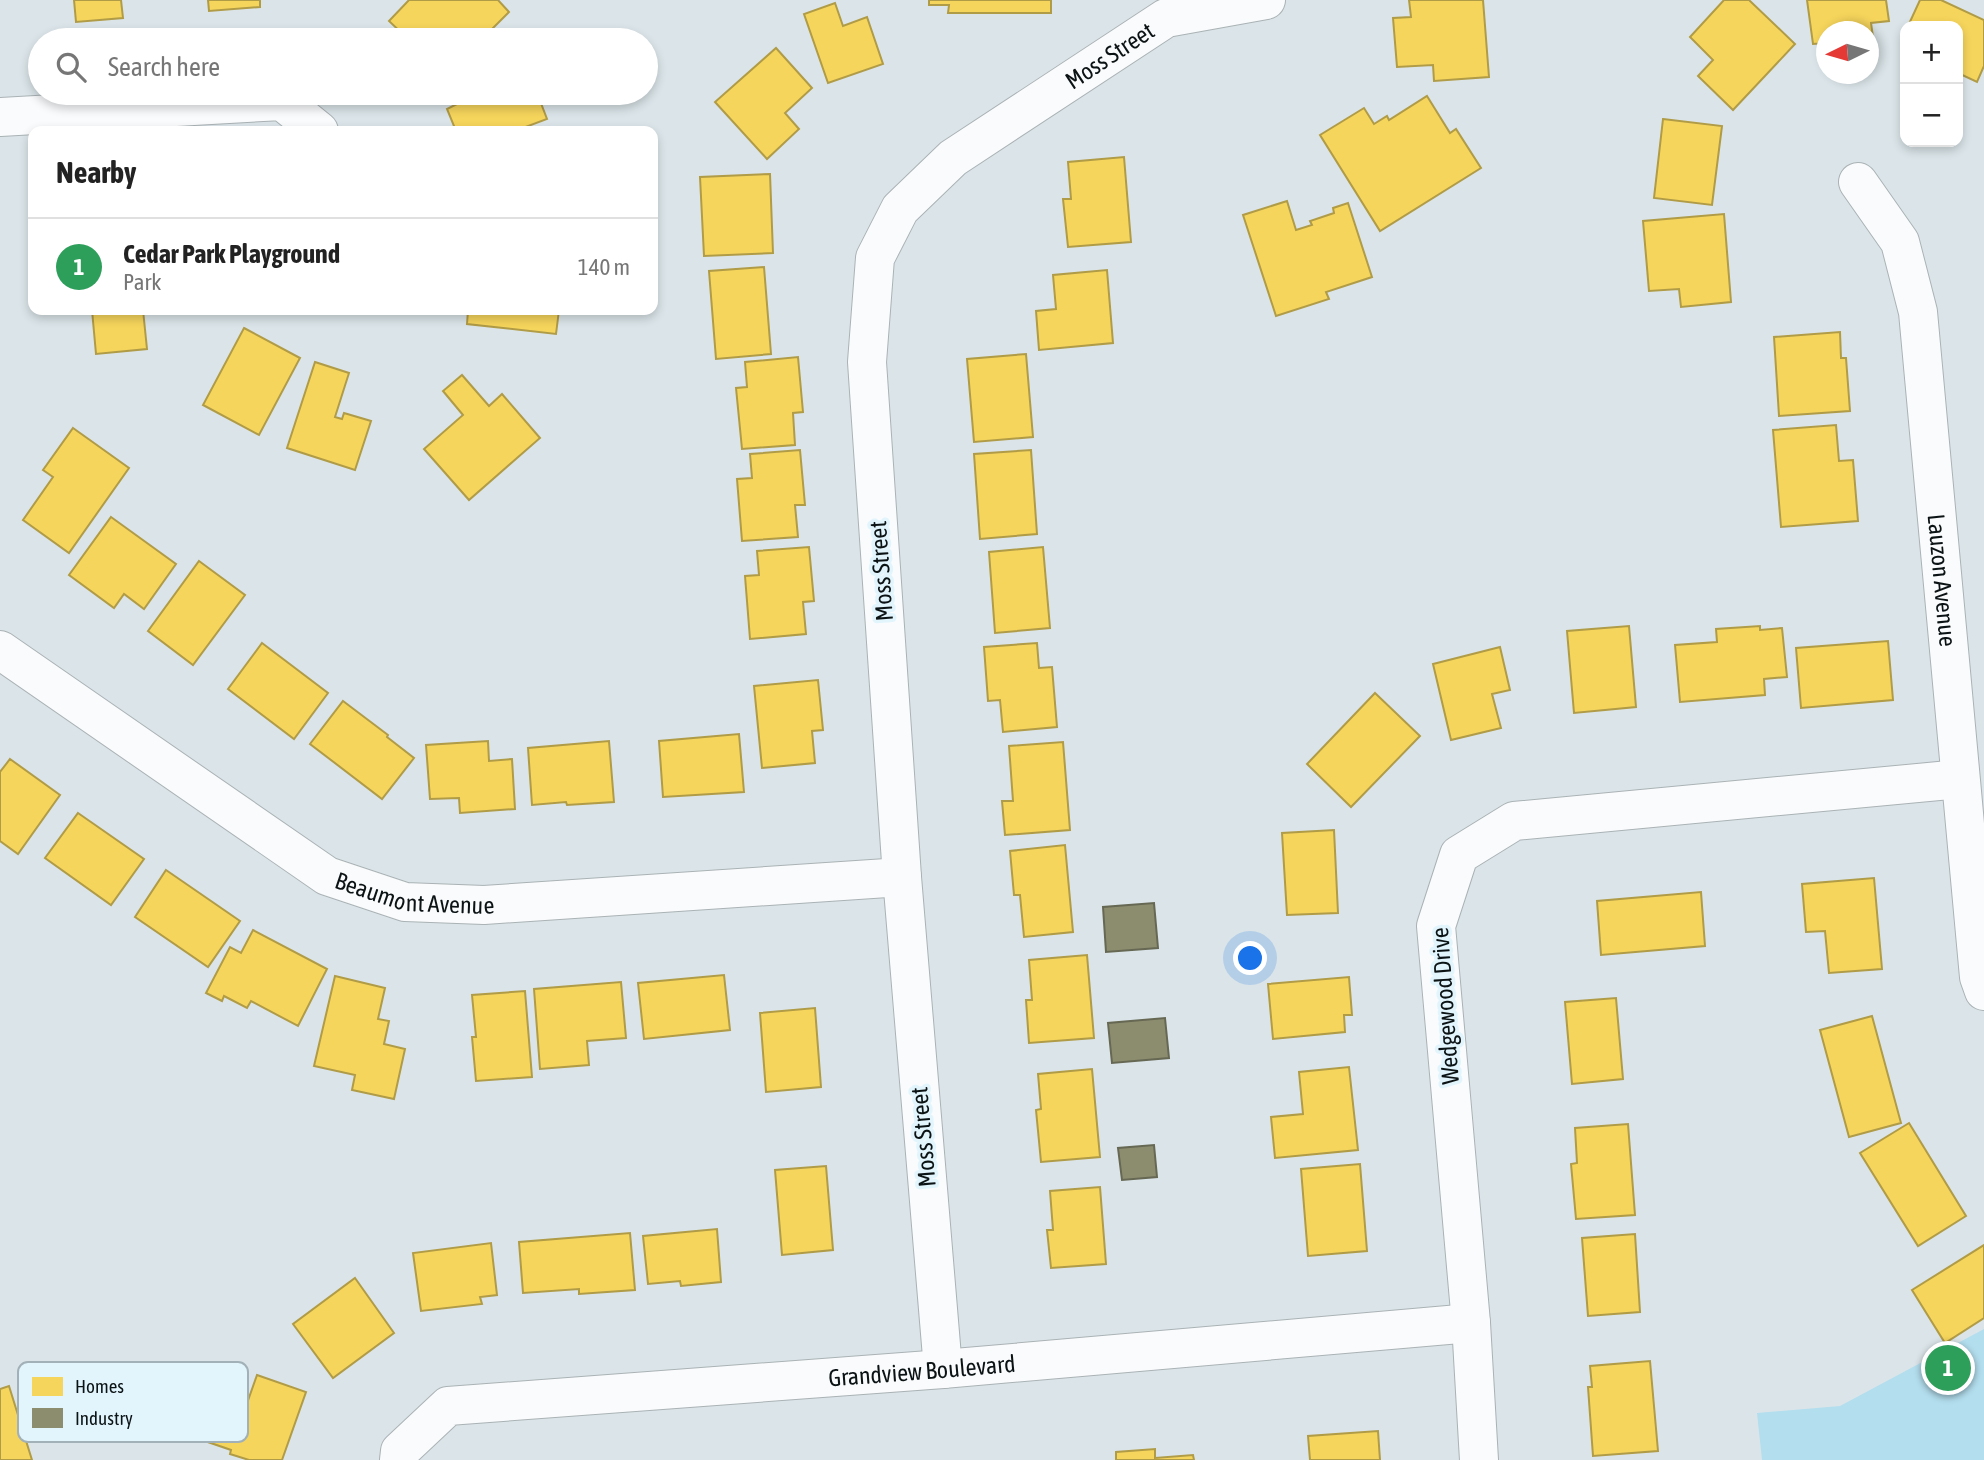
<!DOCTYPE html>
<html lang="en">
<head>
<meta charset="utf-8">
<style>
	:root { --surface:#fff; --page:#f6f6f6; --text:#222; --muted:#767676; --line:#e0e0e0; --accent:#1a73e8 }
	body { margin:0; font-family:"Asap Condensed",sans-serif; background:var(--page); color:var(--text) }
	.controls { position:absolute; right:21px; top:21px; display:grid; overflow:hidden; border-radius:14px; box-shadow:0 4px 10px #0003 }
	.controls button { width:63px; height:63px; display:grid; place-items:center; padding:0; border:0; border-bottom:2px solid var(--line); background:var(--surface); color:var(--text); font:35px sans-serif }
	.compass { position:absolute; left:1816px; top:21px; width:63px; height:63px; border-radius:50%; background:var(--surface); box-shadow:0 4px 10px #0003; rotate:265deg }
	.you { position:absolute; left:1251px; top:959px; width:24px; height:24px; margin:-18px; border:5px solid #fff; border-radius:50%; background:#1a73e8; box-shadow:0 0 0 10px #1a73e833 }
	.badge { display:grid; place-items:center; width:46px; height:46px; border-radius:50%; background:var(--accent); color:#fff; font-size:23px; font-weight:700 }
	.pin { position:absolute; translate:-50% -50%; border:4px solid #fff; box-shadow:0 2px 7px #0006 }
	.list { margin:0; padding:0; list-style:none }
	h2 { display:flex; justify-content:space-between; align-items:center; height:91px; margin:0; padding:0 28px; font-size:30px }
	h2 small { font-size:23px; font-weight:400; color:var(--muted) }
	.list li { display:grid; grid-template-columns:46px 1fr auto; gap:21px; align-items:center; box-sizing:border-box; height:98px; padding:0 28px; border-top:2px solid var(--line) }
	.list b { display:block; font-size:26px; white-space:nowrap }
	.list p { margin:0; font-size:23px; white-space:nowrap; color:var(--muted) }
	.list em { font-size:23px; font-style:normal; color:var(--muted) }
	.icon { flex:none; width:38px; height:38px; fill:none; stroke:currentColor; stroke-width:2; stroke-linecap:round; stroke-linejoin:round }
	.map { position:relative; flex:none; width:1984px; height:1460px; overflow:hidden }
	.search { position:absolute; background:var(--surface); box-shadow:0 4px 10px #0003; left:28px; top:28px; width:630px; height:77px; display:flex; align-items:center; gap:18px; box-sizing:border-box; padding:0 24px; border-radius:38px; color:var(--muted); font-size:26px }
	.panel { position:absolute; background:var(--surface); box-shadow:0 4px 10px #0003; left:28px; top:126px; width:630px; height:189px; border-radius:14px }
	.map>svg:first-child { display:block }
</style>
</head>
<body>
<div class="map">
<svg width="1984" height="1460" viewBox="0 0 1984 1460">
	<rect width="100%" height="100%" fill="#dbe5e9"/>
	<path fill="#b3deee" d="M1984,1329V1460H1762L1757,1413L1840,1406Z"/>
	<g fill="#f6d55c" stroke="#b09b47" stroke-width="2">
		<path d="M74,0H121L123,18L76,22Z"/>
		<path d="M208,0H260V7L209,11Z"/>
		<path d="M409,0H498L509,12L481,40H409L389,21Z"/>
		<path d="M929,0H1051V13H948L949,5H929Z"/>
		<path d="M1409,0H1483L1489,77L1434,81L1433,65L1397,67L1393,18L1411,17Z"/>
		<path d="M1724,0H1749L1795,44L1733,110L1698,76L1713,60L1690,37Z"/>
		<path d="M1807,0H1886L1889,21L1871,23L1873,37H1868V32H1826V43L1813,44Z"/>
		<path d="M1920,0H1941L1984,20V66L1977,82L1958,73V26H1908Z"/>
		<path d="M835,3L843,26L867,17L883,64L828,83L804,14Z"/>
		<path d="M776,48L812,88L785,113L799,129L767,159L715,102Z"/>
		<path d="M452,93H537L547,119L515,131H456L447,109L457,104Z"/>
		<path d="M1427,96L1450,133L1456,129L1481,168L1380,231L1320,135L1364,108L1374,124L1387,116L1389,120Z"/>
		<path d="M1663,119L1722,126L1712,205L1654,198Z"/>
		<path d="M1124,157L1131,242L1068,247L1063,199H1071L1068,162Z"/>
		<path d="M770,174L773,253L704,256L700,177Z"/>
		<path d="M1287,201L1296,230L1312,225L1310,221L1334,213L1333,208L1348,203L1372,277L1326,292L1329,299L1276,316L1243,215Z"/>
		<path d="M1724,214L1731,302L1681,307L1679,289L1649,291L1643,221Z"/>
		<path d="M764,267L771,354L716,359L709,271Z"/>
		<path d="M1107,270L1113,343L1039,350L1036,311L1056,309L1053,275Z"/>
		<path d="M92,310H143L147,349L96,354Z"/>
		<path d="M468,310H559L556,334L467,324Z"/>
		<path d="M244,328L300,358L259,435L203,405Z"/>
		<path d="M1840,332L1841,358H1846L1850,411L1779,416L1774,337Z"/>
		<path d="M1026,354L1033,437L974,442L967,359Z"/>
		<path d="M798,357L803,412L793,413L795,445L742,449L736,388L747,387L745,362Z"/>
		<path d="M315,362L349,373L335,417L342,419L344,413L371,421L355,470L287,448Z"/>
		<path d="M462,375L489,406L502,394L540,438L469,500L424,449L463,415L443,391Z"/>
		<path d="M1836,425L1839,461L1853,460L1858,521L1781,527L1773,430Z"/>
		<path d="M73,428L129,468L69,553L23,520L53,477L43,470Z"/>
		<path d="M800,450L805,505H795L798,537L742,541L737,479L752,478L750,454Z"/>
		<path d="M1031,450L1037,534L980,539L974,454Z"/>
		<path d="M111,517L176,564L144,609L124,594L114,608L69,575Z"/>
		<path d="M809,547L814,601L803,602L806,634L750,639L745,576L759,575L757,551Z"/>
		<path d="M1043,547L1050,628L995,633L989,552Z"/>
		<path d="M199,561L245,595L193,665L148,631Z"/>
		<path d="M1629,626L1636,707L1574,713L1567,631Z"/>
		<path d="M1760,626V630L1782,628L1787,677L1764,679L1765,695L1680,702L1675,645L1717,642L1716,629Z"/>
		<path d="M1888,641L1893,700L1801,708L1796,648Z"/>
		<path d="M262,643L328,693L294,739L228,689Z"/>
		<path d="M1037,643L1039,668L1052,667L1057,727L1003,732L1000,700L988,701L984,647Z"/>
		<path d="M1500,647L1510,690L1492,694L1501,728L1451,740L1433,664Z"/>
		<path d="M818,680L823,730L812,731L815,763L762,768L754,686Z"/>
		<path d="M1375,693L1420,736L1351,807L1307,764Z"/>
		<path d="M343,701L388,735L387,737L414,758L382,799L310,744Z"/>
		<path d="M739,734L744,792L663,797L659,741Z"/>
		<path d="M488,741L489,761L512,759L515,809L460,813L459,798L430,799L426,745Z"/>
		<path d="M609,741L614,802L567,805L566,802L532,805L528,748Z"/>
		<path d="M1063,742L1070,830L1005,835L1002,801H1013L1009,746Z"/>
		<path d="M10,759L60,795L18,854L0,841V772Z"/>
		<path d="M78,813L144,859L111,905L45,858Z"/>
		<path d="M1334,830L1338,913L1287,915L1282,833Z"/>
		<path d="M1065,845L1073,932L1024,937L1020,895H1014L1010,851Z"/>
		<path d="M166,870L240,921L208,967L135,917Z"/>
		<path d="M1874,878L1882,969L1829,973L1825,931L1806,932L1802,884Z"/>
		<path d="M1701,892L1705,946L1601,955L1597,901Z"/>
		<path d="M253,930L327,969L298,1026L251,1001L247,1008L224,996L222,1001L206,993L230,947L241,953Z"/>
		<path d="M1087,955L1094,1038L1029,1043L1026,1000H1032L1029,960Z"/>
		<path d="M724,975L730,1030L644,1039L638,983Z"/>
		<path d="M335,976L385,988L378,1019L389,1021L384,1044L405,1049L394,1099L352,1090L355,1075L314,1066Z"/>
		<path d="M1349,977L1352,1015H1344L1345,1032L1273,1039L1268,984Z"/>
		<path d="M621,982L626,1038L587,1041L589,1065L540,1069L534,989Z"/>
		<path d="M525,991L532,1077L476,1081L472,1037H476L472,995Z"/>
		<path d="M1616,998L1623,1079L1572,1084L1565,1002Z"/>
		<path d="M815,1008L821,1087L766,1092L760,1013Z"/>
		<path d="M1872,1016L1901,1123L1849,1137L1820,1030Z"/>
		<path d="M1349,1067L1358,1150L1275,1158L1271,1117L1303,1114L1299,1072Z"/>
		<path d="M1092,1069L1100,1157L1041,1162L1036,1110L1041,1109L1038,1074Z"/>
		<path d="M1909,1123L1966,1216L1918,1246L1860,1153Z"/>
		<path d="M1628,1124L1635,1215L1576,1219L1571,1164L1577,1163L1575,1128Z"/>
		<path d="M1360,1164L1367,1251L1308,1256L1301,1169Z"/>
		<path d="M826,1166L833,1250L782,1255L775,1170Z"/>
		<path d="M1100,1187L1106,1264L1051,1268L1047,1230H1053L1050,1191Z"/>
		<path d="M717,1229L721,1282L681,1286L680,1281L648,1284L643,1236Z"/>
		<path d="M630,1233L635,1290L579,1294V1289L523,1293L519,1242Z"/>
		<path d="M1635,1234L1640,1312L1588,1316L1582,1238Z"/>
		<path d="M491,1243L497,1295L480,1297L482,1304L421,1311L413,1253Z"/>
		<path d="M1984,1245V1318L1945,1343L1912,1290Z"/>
		<path d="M355,1278L394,1333L333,1378L293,1324Z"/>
		<path d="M1650,1361L1658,1451L1593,1456L1588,1387H1592L1590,1366Z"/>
		<path d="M257,1375L306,1392L282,1460H249L230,1454L231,1450L202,1440L215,1399L245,1409Z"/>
		<path d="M9,1386L32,1460H0V1389Z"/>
		<path d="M1378,1431L1380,1460H1310L1308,1436Z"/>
		<path d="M1155,1449V1458L1193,1455L1194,1460H1116V1452Z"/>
	</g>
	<g fill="#8c8c6e" stroke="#666853" stroke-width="2">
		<path d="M1154,903L1158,948L1106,952L1103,907Z"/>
		<path d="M1165,1018L1169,1058L1112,1063L1108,1023Z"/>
		<path d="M1154,1145L1157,1177L1122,1180L1118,1148Z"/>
	</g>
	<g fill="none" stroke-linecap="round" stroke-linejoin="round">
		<defs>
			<g id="minor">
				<path d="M0,117L282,101L319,131"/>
				<path id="s1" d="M1858,182L1900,242L1918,312L1979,977L1984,991"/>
				<path id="s2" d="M0,650L327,876L405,902L484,905L902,877"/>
				<path id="s3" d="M943,1369L902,877L867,362L875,258L900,209L953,158L1166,18L1266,0"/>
				<path id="s4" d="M399,1460L400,1451L448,1406L943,1369L1471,1323"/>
				<path d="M1479,1460L1471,1323L1436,926L1459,855L1514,821L1960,779"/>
			</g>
		</defs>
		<use href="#minor" stroke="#aab2b5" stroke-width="40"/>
		<use href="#minor" stroke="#fafbfc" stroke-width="38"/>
	</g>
	<g text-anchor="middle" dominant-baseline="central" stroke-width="7" stroke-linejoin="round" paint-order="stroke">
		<g font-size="24" fill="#0c1315" stroke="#e2f5fd">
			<text stroke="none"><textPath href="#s3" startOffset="1430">Moss Street</textPath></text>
			<text transform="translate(881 571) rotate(-94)">Moss Street</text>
			<text stroke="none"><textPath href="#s1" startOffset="415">Lauzon Avenue</textPath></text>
			<text stroke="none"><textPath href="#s2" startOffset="488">Beaumont Avenue</textPath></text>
			<text transform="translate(1445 1006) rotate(-94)">Wedgewood Drive</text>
			<text transform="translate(923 1137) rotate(-95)">Moss Street</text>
			<text stroke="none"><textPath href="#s4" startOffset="550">Grandview Boulevard</textPath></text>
		</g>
	</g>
	<rect x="18" y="1362" width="230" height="80" rx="10" fill="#e2f5fd" stroke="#a2b1b7" stroke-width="2"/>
	<rect x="32" y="1377" width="31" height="19" fill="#f6d55c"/>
	<rect x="32" y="1408" width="31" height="20" fill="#8c8c6e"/>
	<g font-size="19" fill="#0c1315">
		<text x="75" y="1393">Homes</text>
		<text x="75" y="1425">Industry</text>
	</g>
</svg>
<div class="controls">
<button>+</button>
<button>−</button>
</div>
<svg class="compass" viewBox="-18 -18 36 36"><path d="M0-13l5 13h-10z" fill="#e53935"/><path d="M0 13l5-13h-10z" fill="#767676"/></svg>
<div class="you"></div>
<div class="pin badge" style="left:1948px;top:1368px;background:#2e9e5b">1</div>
<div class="search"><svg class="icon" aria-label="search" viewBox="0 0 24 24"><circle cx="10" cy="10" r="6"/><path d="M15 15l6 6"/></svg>Search here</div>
<section class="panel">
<h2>Nearby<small></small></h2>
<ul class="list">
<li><span class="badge" style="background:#2e9e5b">1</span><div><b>Cedar Park Playground</b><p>Park</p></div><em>140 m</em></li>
</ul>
</section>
</div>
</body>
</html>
